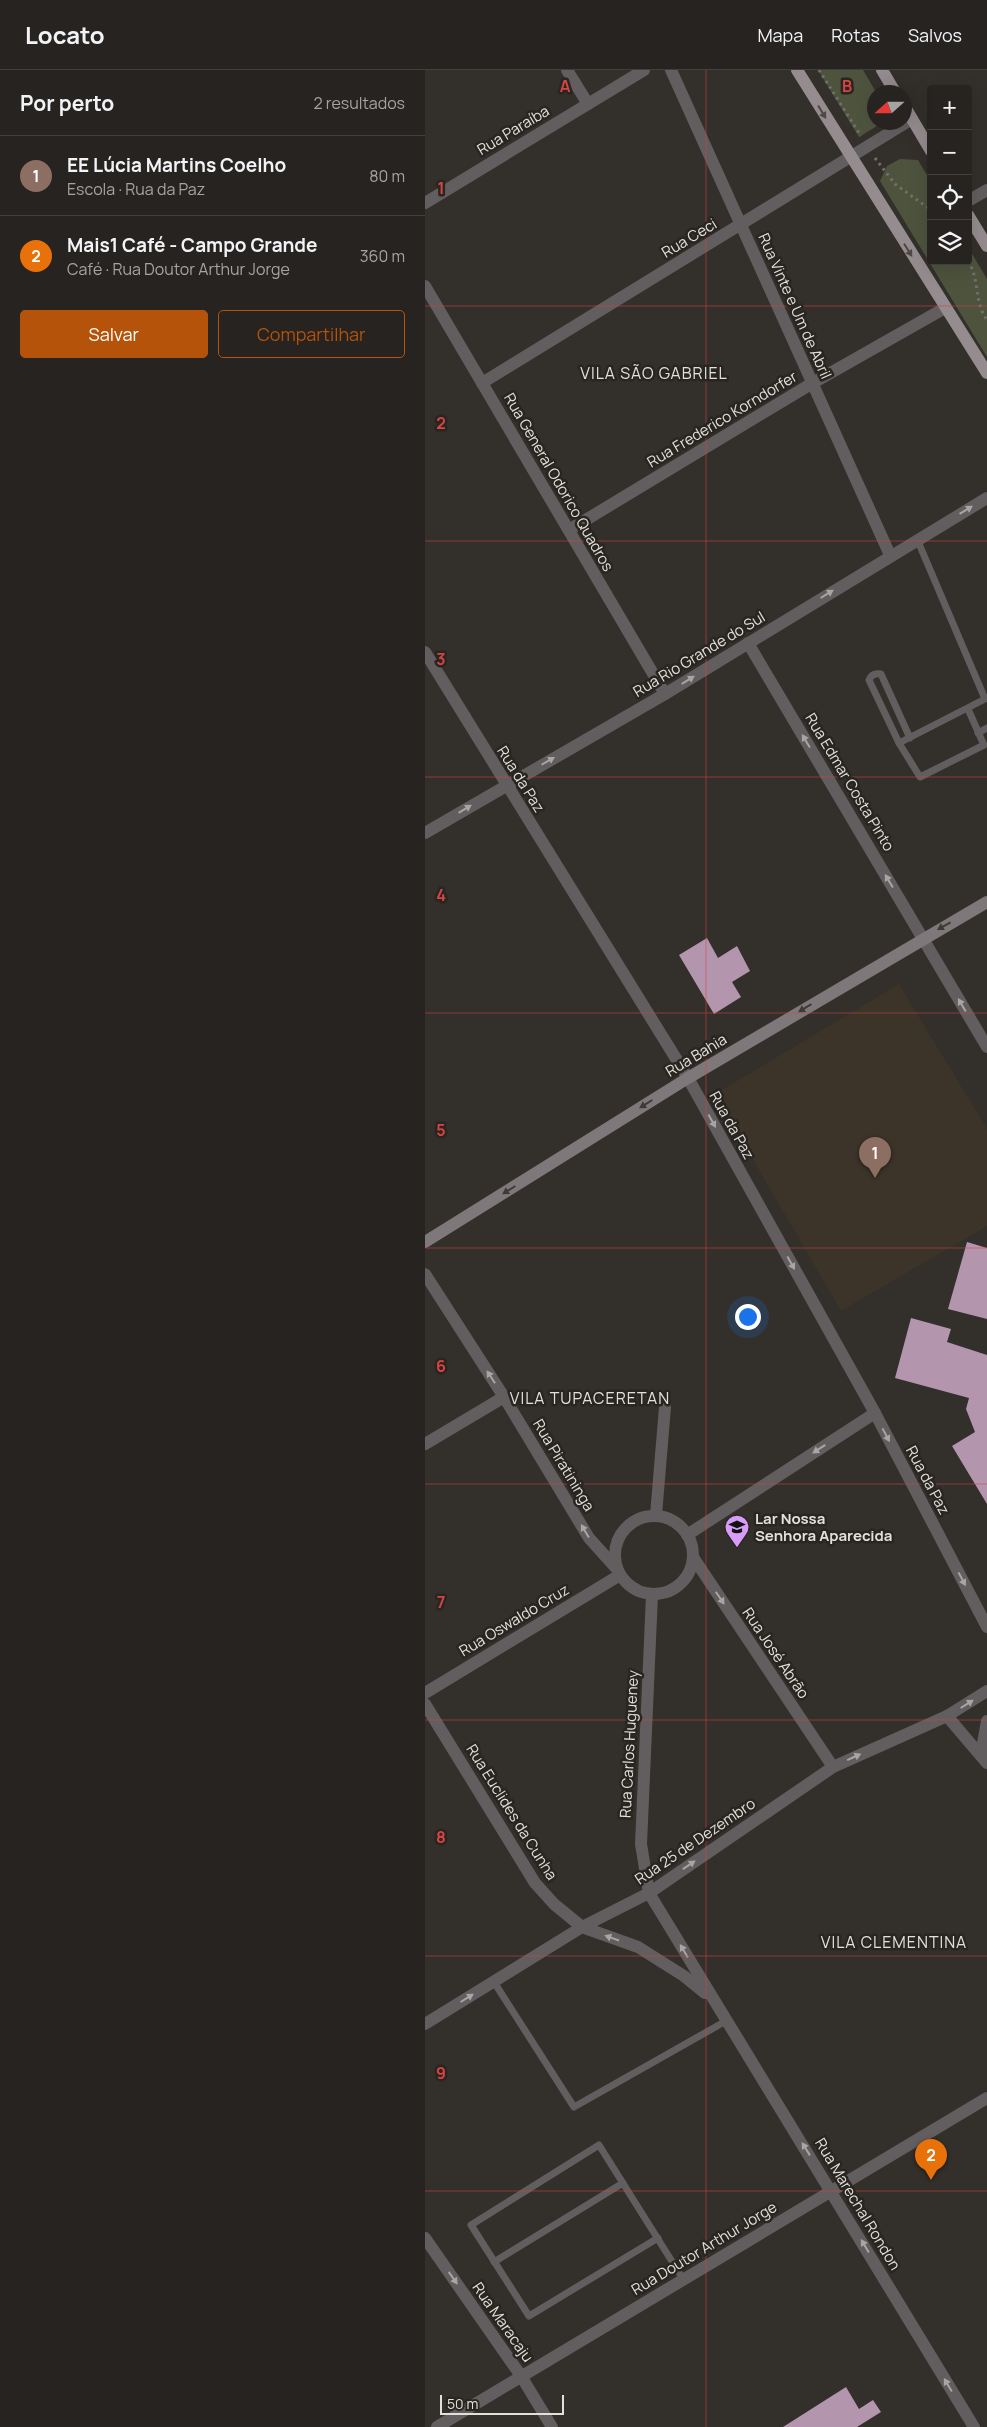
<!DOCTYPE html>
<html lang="pt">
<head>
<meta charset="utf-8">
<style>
	:root { --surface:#262320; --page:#322f2d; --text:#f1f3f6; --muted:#a4a4a5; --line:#42403e; --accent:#b45309 }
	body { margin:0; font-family:Manrope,sans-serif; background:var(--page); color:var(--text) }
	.controls { position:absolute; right:15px; top:15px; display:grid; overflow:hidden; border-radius:5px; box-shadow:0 5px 20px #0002 }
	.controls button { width:45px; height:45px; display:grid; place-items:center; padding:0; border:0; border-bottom:1px solid var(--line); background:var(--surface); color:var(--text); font:25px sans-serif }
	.compass { position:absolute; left:442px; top:15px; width:45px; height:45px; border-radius:50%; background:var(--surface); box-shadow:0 5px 20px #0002; rotate:249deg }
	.scale { position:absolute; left:15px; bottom:12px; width:124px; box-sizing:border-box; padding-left:5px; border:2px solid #e2e0dc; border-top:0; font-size:14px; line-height:18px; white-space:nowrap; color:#e2e0dc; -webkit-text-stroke:4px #292520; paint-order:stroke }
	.you { position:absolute; left:322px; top:1246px; width:18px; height:18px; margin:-12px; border:4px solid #fff; border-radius:50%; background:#1a73e8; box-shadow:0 0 0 8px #1a73e833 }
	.badge { display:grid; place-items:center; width:32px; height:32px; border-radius:50%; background:var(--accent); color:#fff; font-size:16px; font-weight:700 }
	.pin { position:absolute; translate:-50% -41px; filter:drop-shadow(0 1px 2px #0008) }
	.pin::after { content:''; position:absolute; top:26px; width:18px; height:15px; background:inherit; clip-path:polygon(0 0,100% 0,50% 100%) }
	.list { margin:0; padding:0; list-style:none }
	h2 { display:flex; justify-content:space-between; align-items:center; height:65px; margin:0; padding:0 20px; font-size:21px }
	h2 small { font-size:16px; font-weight:400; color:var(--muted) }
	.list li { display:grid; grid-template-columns:32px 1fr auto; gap:15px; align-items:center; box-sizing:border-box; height:80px; padding:0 20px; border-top:1px solid var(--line) }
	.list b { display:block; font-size:19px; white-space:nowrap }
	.list p { margin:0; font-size:16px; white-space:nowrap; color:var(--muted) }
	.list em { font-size:16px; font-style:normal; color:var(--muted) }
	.actions { display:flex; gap:10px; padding:15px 20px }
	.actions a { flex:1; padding:11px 0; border:1px solid var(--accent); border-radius:5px; text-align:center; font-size:18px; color:var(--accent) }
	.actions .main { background:var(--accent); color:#fff }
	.icon { flex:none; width:28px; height:28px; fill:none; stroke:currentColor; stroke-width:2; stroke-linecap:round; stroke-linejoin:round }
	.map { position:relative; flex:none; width:562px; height:2357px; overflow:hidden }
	header { display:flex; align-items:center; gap:30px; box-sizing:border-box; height:70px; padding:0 25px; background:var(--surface); border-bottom:1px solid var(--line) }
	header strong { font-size:24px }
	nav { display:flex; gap:28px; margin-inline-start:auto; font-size:18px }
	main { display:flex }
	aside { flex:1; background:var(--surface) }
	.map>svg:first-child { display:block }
</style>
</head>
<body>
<header>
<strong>Locato</strong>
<nav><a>Mapa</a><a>Rotas</a><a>Salvos</a></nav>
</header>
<main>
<aside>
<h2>Por perto<small>2 resultados</small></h2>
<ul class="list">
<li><span class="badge" style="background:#8d6e63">1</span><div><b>EE Lúcia Martins Coelho</b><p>Escola · Rua da Paz</p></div><em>80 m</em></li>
<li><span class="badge" style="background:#e8710a">2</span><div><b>Mais1 Café - Campo Grande</b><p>Café · Rua Doutor Arthur Jorge</p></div><em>360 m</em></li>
</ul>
<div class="actions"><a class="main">Salvar</a><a>Compartilhar</a></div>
</aside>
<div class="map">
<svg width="562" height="2357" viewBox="0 0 562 2357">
	<rect width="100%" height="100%" fill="#332f2a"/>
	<path fill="#3c3429" d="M474,914L562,1059V1156L416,1241L290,1024Z"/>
	<g fill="#4e533e">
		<path d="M393,0H438L451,22H450V52L457,53L434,67Z"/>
		<path d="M475,89L493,90L506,112V191H543V177L562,209V287L455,111L462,96Z"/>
	</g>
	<g fill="#b495ae">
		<path d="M282,868L293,888L312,876L325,901L307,912L316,927L289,944L254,885Z"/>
		<path d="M542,1172L562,1178V1249L523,1239Z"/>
		<path d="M486,1248L526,1259L522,1272L562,1285V1434L527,1376L550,1362L541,1339L544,1328L470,1308Z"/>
		<path d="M421,2317L434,2339L448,2330L456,2342L432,2357H358Z"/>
	</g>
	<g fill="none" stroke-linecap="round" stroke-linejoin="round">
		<g stroke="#73706b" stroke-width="3" stroke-dasharray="2.5 4" stroke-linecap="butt">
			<path d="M394,0L436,66"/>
			<path d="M450,88L470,114L506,140"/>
			<path d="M543,191C555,209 549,233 562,250"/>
		</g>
		<g stroke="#625e5f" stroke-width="7">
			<path d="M553,663L562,658"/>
			<path d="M485,668L456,604C450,603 446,605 444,610L474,673L560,629L492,469"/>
			<path d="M474,673L495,707L559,675L543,639"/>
			<path d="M69,1912L149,2037L301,1951"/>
			<path d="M233,2168L104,2246L46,2155L174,2075L258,2209"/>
			<path d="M69,2192L198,2113"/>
		</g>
		<g stroke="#625e5f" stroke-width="12">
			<path d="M142,0L163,34"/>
			<path d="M246,0L465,485"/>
			<path d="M543,131L562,120"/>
			<path d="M0,133L219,0"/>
			<path d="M0,216L240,624"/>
			<path d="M57,313L487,49"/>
			<path d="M144,460L386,314L520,238"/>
			<path d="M323,573L562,977"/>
			<path d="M0,582L263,1008L450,1343L562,1557"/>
			<path d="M0,763L240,624L562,428"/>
			<path d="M0,1204L79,1327L164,1468L191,1498"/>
			<path d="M0,1374L79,1327"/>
			<path d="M231,1445L240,1337"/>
			<circle cx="229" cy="1485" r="39"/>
			<path d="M262,1465L450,1343"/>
			<path d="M268,1487L408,1697"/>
			<path d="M227,1525L216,1774L224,1823L549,2357"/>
			<path d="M0,1623L195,1505"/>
			<path d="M0,1634L110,1813L129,1834L157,1857L213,1877L259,1906L280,1923"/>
			<path d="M522,1646L562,1693"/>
			<path d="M556,1684L562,1651"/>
			<path d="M0,1954L157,1857L224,1823L408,1697L522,1646L562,1621"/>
			<path d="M0,2168L96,2306L127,2357"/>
			<path d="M12,2357L562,2028"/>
		</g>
		<path stroke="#7e787a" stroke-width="12" d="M0,1172L263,1008L562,832"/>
		<g stroke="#948c8e" stroke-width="12">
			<path d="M372,0L562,303"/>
			<path d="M457,0L470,22"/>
			<path d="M480,37L506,81"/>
			<path d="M543,145L562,176"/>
		</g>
	</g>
	<defs><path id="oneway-solid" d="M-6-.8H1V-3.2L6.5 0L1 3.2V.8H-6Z" transform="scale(1.25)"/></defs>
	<g fill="#4e4946">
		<use href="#oneway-solid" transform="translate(397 42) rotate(59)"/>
		<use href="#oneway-solid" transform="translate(483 180) rotate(58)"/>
	</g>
	<g fill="#a8a6a4">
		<use href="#oneway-solid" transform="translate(541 440) rotate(-31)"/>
		<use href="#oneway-solid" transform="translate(402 524) rotate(-32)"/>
		<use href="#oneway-solid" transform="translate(263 610) rotate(-32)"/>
		<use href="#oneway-solid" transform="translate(381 671) rotate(-121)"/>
		<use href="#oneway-solid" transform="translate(123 691) rotate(-30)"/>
		<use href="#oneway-solid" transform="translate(40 739) rotate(-31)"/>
		<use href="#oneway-solid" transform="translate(464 811) rotate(-121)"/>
		<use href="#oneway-solid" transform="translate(537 935) rotate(-120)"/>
		<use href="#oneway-solid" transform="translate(287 1051) rotate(61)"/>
		<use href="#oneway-solid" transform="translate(366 1193) rotate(61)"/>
		<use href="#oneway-solid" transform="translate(66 1307) rotate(-123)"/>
		<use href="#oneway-solid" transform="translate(461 1365) rotate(62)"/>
		<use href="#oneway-solid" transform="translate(394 1379) rotate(147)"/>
		<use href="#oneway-solid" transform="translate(160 1461) rotate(-121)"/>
		<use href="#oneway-solid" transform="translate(537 1509) rotate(62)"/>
		<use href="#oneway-solid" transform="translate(295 1528) rotate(56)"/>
		<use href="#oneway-solid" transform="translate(542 1634) rotate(-32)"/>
		<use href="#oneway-solid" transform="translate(429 1687) rotate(-24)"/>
		<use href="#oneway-solid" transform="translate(264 1795) rotate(-34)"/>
		<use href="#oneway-solid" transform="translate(187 1868) rotate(-161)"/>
		<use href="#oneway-solid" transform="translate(259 1881) rotate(-121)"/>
		<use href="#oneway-solid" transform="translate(42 1928) rotate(-32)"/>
		<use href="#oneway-solid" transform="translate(381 2079) rotate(-122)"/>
		<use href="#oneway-solid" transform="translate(440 2176) rotate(-121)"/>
		<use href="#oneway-solid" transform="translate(28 2208) rotate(55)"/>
		<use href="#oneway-solid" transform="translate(523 2315) rotate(-121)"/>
	</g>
	<g fill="#3e3a36">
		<use href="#oneway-solid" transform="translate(519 856) rotate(151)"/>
		<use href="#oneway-solid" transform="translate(380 938) rotate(149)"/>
		<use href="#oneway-solid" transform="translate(221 1034) rotate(148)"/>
		<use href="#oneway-solid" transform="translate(84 1120) rotate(148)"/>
	</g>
	<path fill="none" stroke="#d84443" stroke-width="1" stroke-opacity="0.55" d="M281,0V2357M0,236H562M0,471H562M0,707H562M0,943H562M0,1178H562M0,1414H562M0,1650H562M0,1886H562M0,2121H562"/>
	<defs>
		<symbol id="school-pin" viewBox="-11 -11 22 30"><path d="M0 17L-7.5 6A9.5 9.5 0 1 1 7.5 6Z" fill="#d79bf9" stroke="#292520"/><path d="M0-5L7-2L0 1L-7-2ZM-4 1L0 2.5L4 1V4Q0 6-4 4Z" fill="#111"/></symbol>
	</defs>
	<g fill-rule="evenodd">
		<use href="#school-pin" x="298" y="1443" width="28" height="38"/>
	</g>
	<g text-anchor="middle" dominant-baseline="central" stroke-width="5" stroke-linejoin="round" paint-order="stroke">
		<g font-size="15" fill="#e2e0dc" stroke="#292520">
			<text transform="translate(88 60) rotate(-31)">Rua Paraíba</text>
			<text transform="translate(264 168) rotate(-31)">Rua Ceci</text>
			<text transform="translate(370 236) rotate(66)">Rua Vinte e Um de Abril</text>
			<text transform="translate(297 349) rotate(-31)">Rua Frederico Korndorfer</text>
			<text transform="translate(134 412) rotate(60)">Rua General Odorico Quadros</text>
			<text transform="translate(274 584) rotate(-31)">Rua Rio Grande do Sul</text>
			<text transform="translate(96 709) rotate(58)">Rua da Paz</text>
			<text transform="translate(425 712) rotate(59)">Rua Edmar Costa Pinto</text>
			<text transform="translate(271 985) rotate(-31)">Rua Bahia</text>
			<text transform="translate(307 1055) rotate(61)">Rua da Paz</text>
			<text transform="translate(139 1395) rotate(59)">Rua Piratininga</text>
			<text transform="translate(503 1410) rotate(62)">Rua da Paz</text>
			<text transform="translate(89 1550) rotate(-31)">Rua Oswaldo Cruz</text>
			<text transform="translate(351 1583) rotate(56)">Rua José Abrão</text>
			<text transform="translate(204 1674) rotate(-87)">Rua Carlos Hugueney</text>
			<text transform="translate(87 1742) rotate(58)">Rua Euclides da Cunha</text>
			<text transform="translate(270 1771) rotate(-34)">Rua 25 de Dezembro</text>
			<text transform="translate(433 2134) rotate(59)">Rua Marechal Rondon</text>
			<text transform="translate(279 2178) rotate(-31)">Rua Doutor Arthur Jorge</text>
			<text transform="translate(78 2252) rotate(55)">Rua Maracaju</text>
		</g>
		<g font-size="15" font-weight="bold" fill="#e2e0dc" stroke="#292520" text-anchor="start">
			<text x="330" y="1448">Lar Nossa<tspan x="330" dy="17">Senhora Aparecida</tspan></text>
		</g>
		<g font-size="16" letter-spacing="1" fill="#e2e0dc" stroke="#292520">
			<text x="229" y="303">VILA SÃO GABRIEL</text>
			<text x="165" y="1328">VILA TUPACERETAN</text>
			<text x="469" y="1872">VILA CLEMENTINA</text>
		</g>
	</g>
	<g font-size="16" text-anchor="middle" font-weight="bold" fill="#d84443" stroke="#292520" stroke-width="5" stroke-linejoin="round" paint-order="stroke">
		<text x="140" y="22">A</text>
		<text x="422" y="22">B</text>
		<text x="16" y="124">1</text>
		<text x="16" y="359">2</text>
		<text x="16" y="595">3</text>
		<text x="16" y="831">4</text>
		<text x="16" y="1066">5</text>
		<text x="16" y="1302">6</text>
		<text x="16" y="1538">7</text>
		<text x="16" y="1773">8</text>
		<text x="16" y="2009">9</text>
	</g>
</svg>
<div class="controls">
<button>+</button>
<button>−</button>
<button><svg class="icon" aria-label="locate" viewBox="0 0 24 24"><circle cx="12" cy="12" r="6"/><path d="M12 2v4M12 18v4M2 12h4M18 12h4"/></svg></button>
<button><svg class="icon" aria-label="layers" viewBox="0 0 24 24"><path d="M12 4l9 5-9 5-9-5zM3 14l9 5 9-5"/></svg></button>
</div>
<svg class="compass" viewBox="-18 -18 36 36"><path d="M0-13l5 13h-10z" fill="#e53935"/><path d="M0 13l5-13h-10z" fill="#a4a4a5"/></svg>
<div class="scale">50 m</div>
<div class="you"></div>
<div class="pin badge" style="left:450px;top:1108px;background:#8d6e63">1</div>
<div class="pin badge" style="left:506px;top:2110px;background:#e8710a">2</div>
</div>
</main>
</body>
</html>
